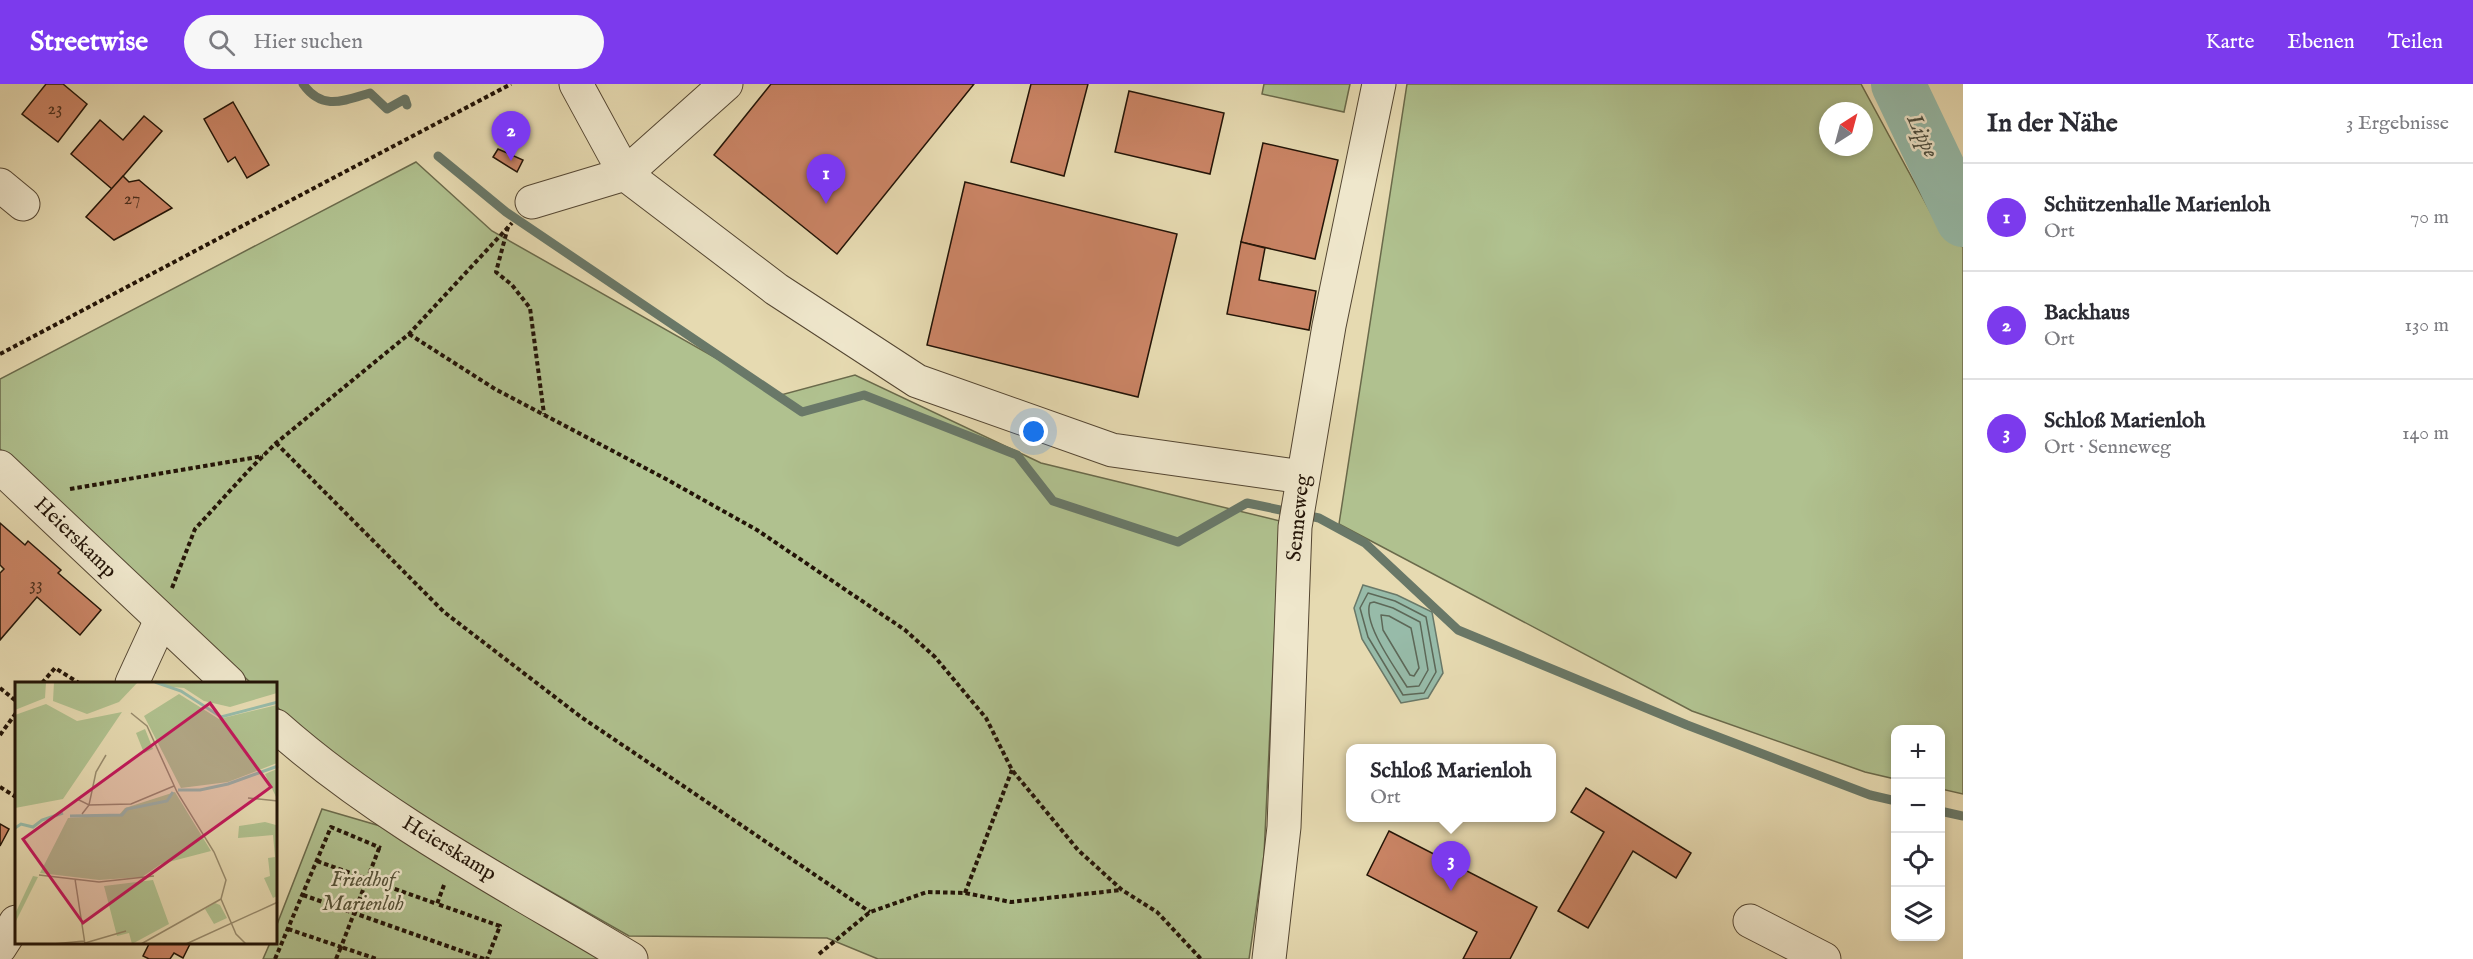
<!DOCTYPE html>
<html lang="de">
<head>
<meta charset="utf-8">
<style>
	:root { --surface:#fff; --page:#f7f7f7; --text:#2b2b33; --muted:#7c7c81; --line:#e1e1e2; --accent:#7c3aed }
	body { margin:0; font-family:"IM FELL English",serif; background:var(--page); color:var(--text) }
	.controls { position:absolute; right:18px; bottom:18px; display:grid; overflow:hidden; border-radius:12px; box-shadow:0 3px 9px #0003 }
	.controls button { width:54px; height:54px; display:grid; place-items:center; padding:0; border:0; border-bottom:2px solid var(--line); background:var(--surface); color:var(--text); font:30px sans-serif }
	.compass { position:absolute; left:1819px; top:18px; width:54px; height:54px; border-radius:50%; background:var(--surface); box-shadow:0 3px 9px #0003; rotate:36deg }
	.you { position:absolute; left:1034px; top:348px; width:21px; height:21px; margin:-15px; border:4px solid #fff; border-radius:50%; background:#1a73e8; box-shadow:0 0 0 9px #1a73e833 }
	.badge { display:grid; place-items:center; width:39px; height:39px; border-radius:50%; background:var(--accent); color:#fff; font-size:20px; font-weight:700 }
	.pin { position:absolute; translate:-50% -50px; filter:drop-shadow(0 2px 3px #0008) }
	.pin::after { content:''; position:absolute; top:32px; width:21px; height:18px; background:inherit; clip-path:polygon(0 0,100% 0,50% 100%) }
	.popup { position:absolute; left:1346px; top:660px; width:210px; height:78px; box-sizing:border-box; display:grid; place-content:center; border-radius:12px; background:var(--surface); filter:drop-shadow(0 2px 4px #0005); font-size:20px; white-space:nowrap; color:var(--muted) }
	.popup b { font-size:22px; color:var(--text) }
	.popup::after { content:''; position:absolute; left:50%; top:100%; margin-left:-12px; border:12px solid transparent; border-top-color:var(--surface) }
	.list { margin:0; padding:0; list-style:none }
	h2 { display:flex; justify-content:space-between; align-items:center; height:78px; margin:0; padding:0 24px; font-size:26px }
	h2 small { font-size:20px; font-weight:400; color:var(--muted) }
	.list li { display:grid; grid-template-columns:39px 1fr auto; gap:18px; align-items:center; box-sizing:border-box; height:108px; padding:0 24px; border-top:2px solid var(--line) }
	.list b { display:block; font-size:22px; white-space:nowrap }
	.list p { margin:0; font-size:20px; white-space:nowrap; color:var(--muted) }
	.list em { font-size:20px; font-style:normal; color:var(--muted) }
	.icon { flex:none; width:33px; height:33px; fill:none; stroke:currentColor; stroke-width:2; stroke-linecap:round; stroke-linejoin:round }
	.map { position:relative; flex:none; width:1963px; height:875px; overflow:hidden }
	header { display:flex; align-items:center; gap:36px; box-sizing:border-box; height:84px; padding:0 30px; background:var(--accent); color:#fff }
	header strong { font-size:28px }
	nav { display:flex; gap:33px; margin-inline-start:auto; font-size:21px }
	.search { width:420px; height:54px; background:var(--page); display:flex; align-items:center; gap:15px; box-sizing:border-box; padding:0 21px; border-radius:33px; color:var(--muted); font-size:22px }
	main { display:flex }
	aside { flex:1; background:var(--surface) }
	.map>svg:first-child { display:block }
</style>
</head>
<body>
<header>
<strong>Streetwise</strong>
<div class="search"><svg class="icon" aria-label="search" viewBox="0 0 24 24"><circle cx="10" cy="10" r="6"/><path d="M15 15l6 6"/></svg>Hier suchen</div>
<nav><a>Karte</a><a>Ebenen</a><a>Teilen</a></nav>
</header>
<main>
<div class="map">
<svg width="1963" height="875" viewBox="0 0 1963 875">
	<rect width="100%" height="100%" fill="#e6dab1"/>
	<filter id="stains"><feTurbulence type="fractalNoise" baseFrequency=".00333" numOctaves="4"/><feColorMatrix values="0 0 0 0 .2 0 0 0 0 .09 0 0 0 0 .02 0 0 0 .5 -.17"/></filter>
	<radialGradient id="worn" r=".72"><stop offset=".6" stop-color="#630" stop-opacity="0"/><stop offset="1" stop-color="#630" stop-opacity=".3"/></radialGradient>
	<g fill="#b0c18f" stroke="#6a6a4b" stroke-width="1.5" fill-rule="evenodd">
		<path d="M1264,0H1350L1344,28L1262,10Z"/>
		<path d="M1407,0H1861L1943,151L1963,163V710L1941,705L1940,646H1896L1895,695L1865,688L1692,627L1339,440ZM1828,27H1864V63H1828Z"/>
		<path d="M416,78L492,147L781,311L855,291L1041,379L1280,437L1264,771L1249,875H878L827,854L629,852L404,724L316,660L276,622V599H251L0,365V295Z"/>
		<path d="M322,725L387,744L608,875H263L270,859L276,858V843Z"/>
	</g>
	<path fill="#97bba9" stroke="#697868" stroke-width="1.5" d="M1363,501L1397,511L1432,528L1443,589L1428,614L1401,619L1362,555L1354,524Z"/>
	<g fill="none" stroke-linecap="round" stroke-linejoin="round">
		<g stroke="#5d6858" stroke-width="1.5">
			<path d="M1368,509L1395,517L1426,533L1436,588L1424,609L1403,611L1368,553L1360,524Z"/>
			<path d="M1374,518L1393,524L1420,538L1428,586L1419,602L1407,603C1396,585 1362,539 1370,519Z"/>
			<path d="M1381,531L1389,532L1411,544L1419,584L1414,592L1410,591L1383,546Z"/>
		</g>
		<g stroke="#697868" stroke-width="9">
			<path d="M303,0C322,27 343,17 370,9L387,25L405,15L407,21"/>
			<path d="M438,72L506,128L802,328L864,311L1017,371L1053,417L1178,458L1247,419L1319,434L1365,459L1458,546L1687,641L1870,711L1896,717"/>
			<path d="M1940,727L1963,732"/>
		</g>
		<path stroke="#97bba9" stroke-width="54" d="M1898,0L1963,136"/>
	</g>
	<g fill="#ca8465" stroke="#231407" stroke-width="1.5">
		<path d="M46,0H63L87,20L58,58L22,30Z"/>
		<path d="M771,0H974L837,170L714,71Z"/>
		<path d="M1031,0H1088L1064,92L1011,78Z"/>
		<path d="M1129,7L1224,29L1210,90L1115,68Z"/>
		<path d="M233,18L269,81L247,94L235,73L228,78L204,35Z"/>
		<path d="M144,32L162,47L112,105L71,70L100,36L123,56Z"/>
		<path d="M1263,59L1338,76L1315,175L1241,158Z"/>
		<path d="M498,65L523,76L517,88L493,73Z"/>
		<path d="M123,92L129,98L139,96L172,124L114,156L86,133Z"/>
		<path d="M965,98L1177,150L1138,313L927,261Z"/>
		<path d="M1241,158L1265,164L1259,196L1316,207L1309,246L1227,230Z"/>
		<path d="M0,439L25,461L28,457L61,486L58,489L101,526L80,551L37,513L0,556V489L4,485L0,481Z"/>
		<path d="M1586,704L1691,769L1676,794L1633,767L1588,844L1558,827L1604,748L1571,728Z"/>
		<path d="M0,740L9,745L0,762Z"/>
		<path d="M1389,747L1537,823L1510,875H1463L1477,848L1367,791Z"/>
		<path d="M150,858H191L183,874L174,869L170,875H149L143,872Z"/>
	</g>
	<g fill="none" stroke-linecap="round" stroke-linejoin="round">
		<defs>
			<g id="minor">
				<path d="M576,0L625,90L726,0"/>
				<path d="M0,101L23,120"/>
				<path d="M532,118L625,90L776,205L917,297L1112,366L1303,393"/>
				<path d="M0,383L229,599"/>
				<path d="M132,599L161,536"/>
				<path d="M276,642C382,736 510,802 631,875"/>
				<path d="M1750,837L1824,875"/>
				<path d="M0,863L16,838"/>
				<path d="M1269,875L1284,743L1295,443L1329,242L1379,0"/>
			</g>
		</defs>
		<use href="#minor" stroke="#544632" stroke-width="35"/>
		<g stroke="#231407" stroke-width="4" stroke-dasharray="4.5 3" stroke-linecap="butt">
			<path d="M508,143L496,188L512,201L530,224L544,330"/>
			<path d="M409,250L495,305L666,395L757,446L905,546L935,573L986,634L1012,686L1078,766L1122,806L1157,828L1201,875"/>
			<path d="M0,270L511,0"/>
			<path d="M276,359L444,528L581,633L870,828"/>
			<path d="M70,405L263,372"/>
			<path d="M172,504L195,445L249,386L276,359L409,250L512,139"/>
			<path d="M42,599L55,584L79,599"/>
			<path d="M0,604L16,617"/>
			<path d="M0,651L16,629"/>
			<path d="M0,703L16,713"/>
			<path d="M317,777L437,820"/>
			<path d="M444,801L437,820L500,842L487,875"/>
			<path d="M965,809L1012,686"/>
			<path d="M303,811L484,875"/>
			<path d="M288,845L341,863L380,762"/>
			<path d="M819,870L870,828L927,808L965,809L1011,818L1121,806"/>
			<path d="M275,875L331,743L381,764"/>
			<path d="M336,875L341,863L377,875"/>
		</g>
		<use href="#minor" stroke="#efe7cc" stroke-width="33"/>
	</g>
	<g text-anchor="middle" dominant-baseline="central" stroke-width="5" stroke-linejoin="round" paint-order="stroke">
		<g font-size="18" fill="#4d301e">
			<text x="55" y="25">23</text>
			<text x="132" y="115">27</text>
			<text x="36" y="501">33</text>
		</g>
		<g font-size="21" fill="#231407" stroke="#efe7cc">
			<text transform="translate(1299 434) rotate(-84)">Senneweg</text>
			<text transform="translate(75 454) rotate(44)">Heierskamp</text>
			<text transform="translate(449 765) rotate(31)">Heierskamp</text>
		</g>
		<g font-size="21" font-style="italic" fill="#545137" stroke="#efe7cc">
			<text x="363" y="796">Friedhof<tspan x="363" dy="24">Marienloh</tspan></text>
		</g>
		<g font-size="22" font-style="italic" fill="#4c4e40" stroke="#efe7cc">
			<text transform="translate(1922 52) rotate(64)">Lippe</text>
		</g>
	</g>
	<g transform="translate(15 598)">
		<rect width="262" height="262" fill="#e6dab1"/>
		<path d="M0,0H31L30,16L0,28ZM39,0H123L104,20L72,32L38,19ZM145,0H262V11L215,25L189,19L169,6L147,4ZM164,12L204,37L262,23V81L213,100L166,106L129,34ZM31,22L62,39L107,30L48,117L0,126V33ZM130,47L138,67L129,71L121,51ZM262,87V117L250,92ZM160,110L196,169L146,182L127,195L84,198L25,191L53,136L104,133L110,126ZM250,140L261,143L262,140V214L258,216L249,196L255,194L253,176L260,175L258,153L223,156L224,144ZM18,194L23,195L0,241V232ZM138,198L154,242L117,262L114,251L102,254L89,204ZM200,221L205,223L212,236L199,242L190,227Z" fill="#b0c18f"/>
		<path fill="none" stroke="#97bba9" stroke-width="3" d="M140,0L166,9L206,35L263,20M163,108H185L213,102L263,84M55,134L107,133L112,127L152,119L158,110M0,146L6,142L18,145L27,138L48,131"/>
		<path fill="none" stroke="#988b6d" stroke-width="1.5" d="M116,31L132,44L162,110L199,170L211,198L206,217L221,252L231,262M233,116L263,119M62,117L74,123L81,90L91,73M67,132L74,123L116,122L159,104M24,193L84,200L139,194M60,197L70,262M70,261L111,249M38,262L69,259M126,262L206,217M171,262L263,220"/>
		<path fill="#c2185b" fill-opacity="0.15" stroke="#c2185b" stroke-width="3" d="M195,21L256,105L68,241L8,157Z"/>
		<rect width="262" height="262" fill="none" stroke="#231407" stroke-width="3"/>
	</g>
	<rect width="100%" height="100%" filter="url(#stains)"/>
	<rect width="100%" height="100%" fill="url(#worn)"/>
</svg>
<div class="controls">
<button>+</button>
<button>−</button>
<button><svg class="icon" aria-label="locate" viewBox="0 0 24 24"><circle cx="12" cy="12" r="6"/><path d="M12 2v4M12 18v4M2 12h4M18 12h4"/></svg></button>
<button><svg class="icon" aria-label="layers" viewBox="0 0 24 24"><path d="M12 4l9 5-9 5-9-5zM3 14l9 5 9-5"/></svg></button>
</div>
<svg class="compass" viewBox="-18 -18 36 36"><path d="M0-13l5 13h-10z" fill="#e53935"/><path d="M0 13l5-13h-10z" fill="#7c7c81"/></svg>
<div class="you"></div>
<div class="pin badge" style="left:826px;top:120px">1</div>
<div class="pin badge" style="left:511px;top:77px">2</div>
<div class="pin badge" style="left:1451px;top:807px">3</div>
<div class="popup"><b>Schloß Marienloh</b>Ort</div>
</div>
<aside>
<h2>In der Nähe<small>3 Ergebnisse</small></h2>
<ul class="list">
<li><span class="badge">1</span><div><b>Schützenhalle Marienloh</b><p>Ort</p></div><em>70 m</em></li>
<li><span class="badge">2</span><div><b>Backhaus</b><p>Ort</p></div><em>130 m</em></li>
<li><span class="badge">3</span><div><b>Schloß Marienloh</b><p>Ort · Senneweg</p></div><em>140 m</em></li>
</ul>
</aside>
</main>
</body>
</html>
